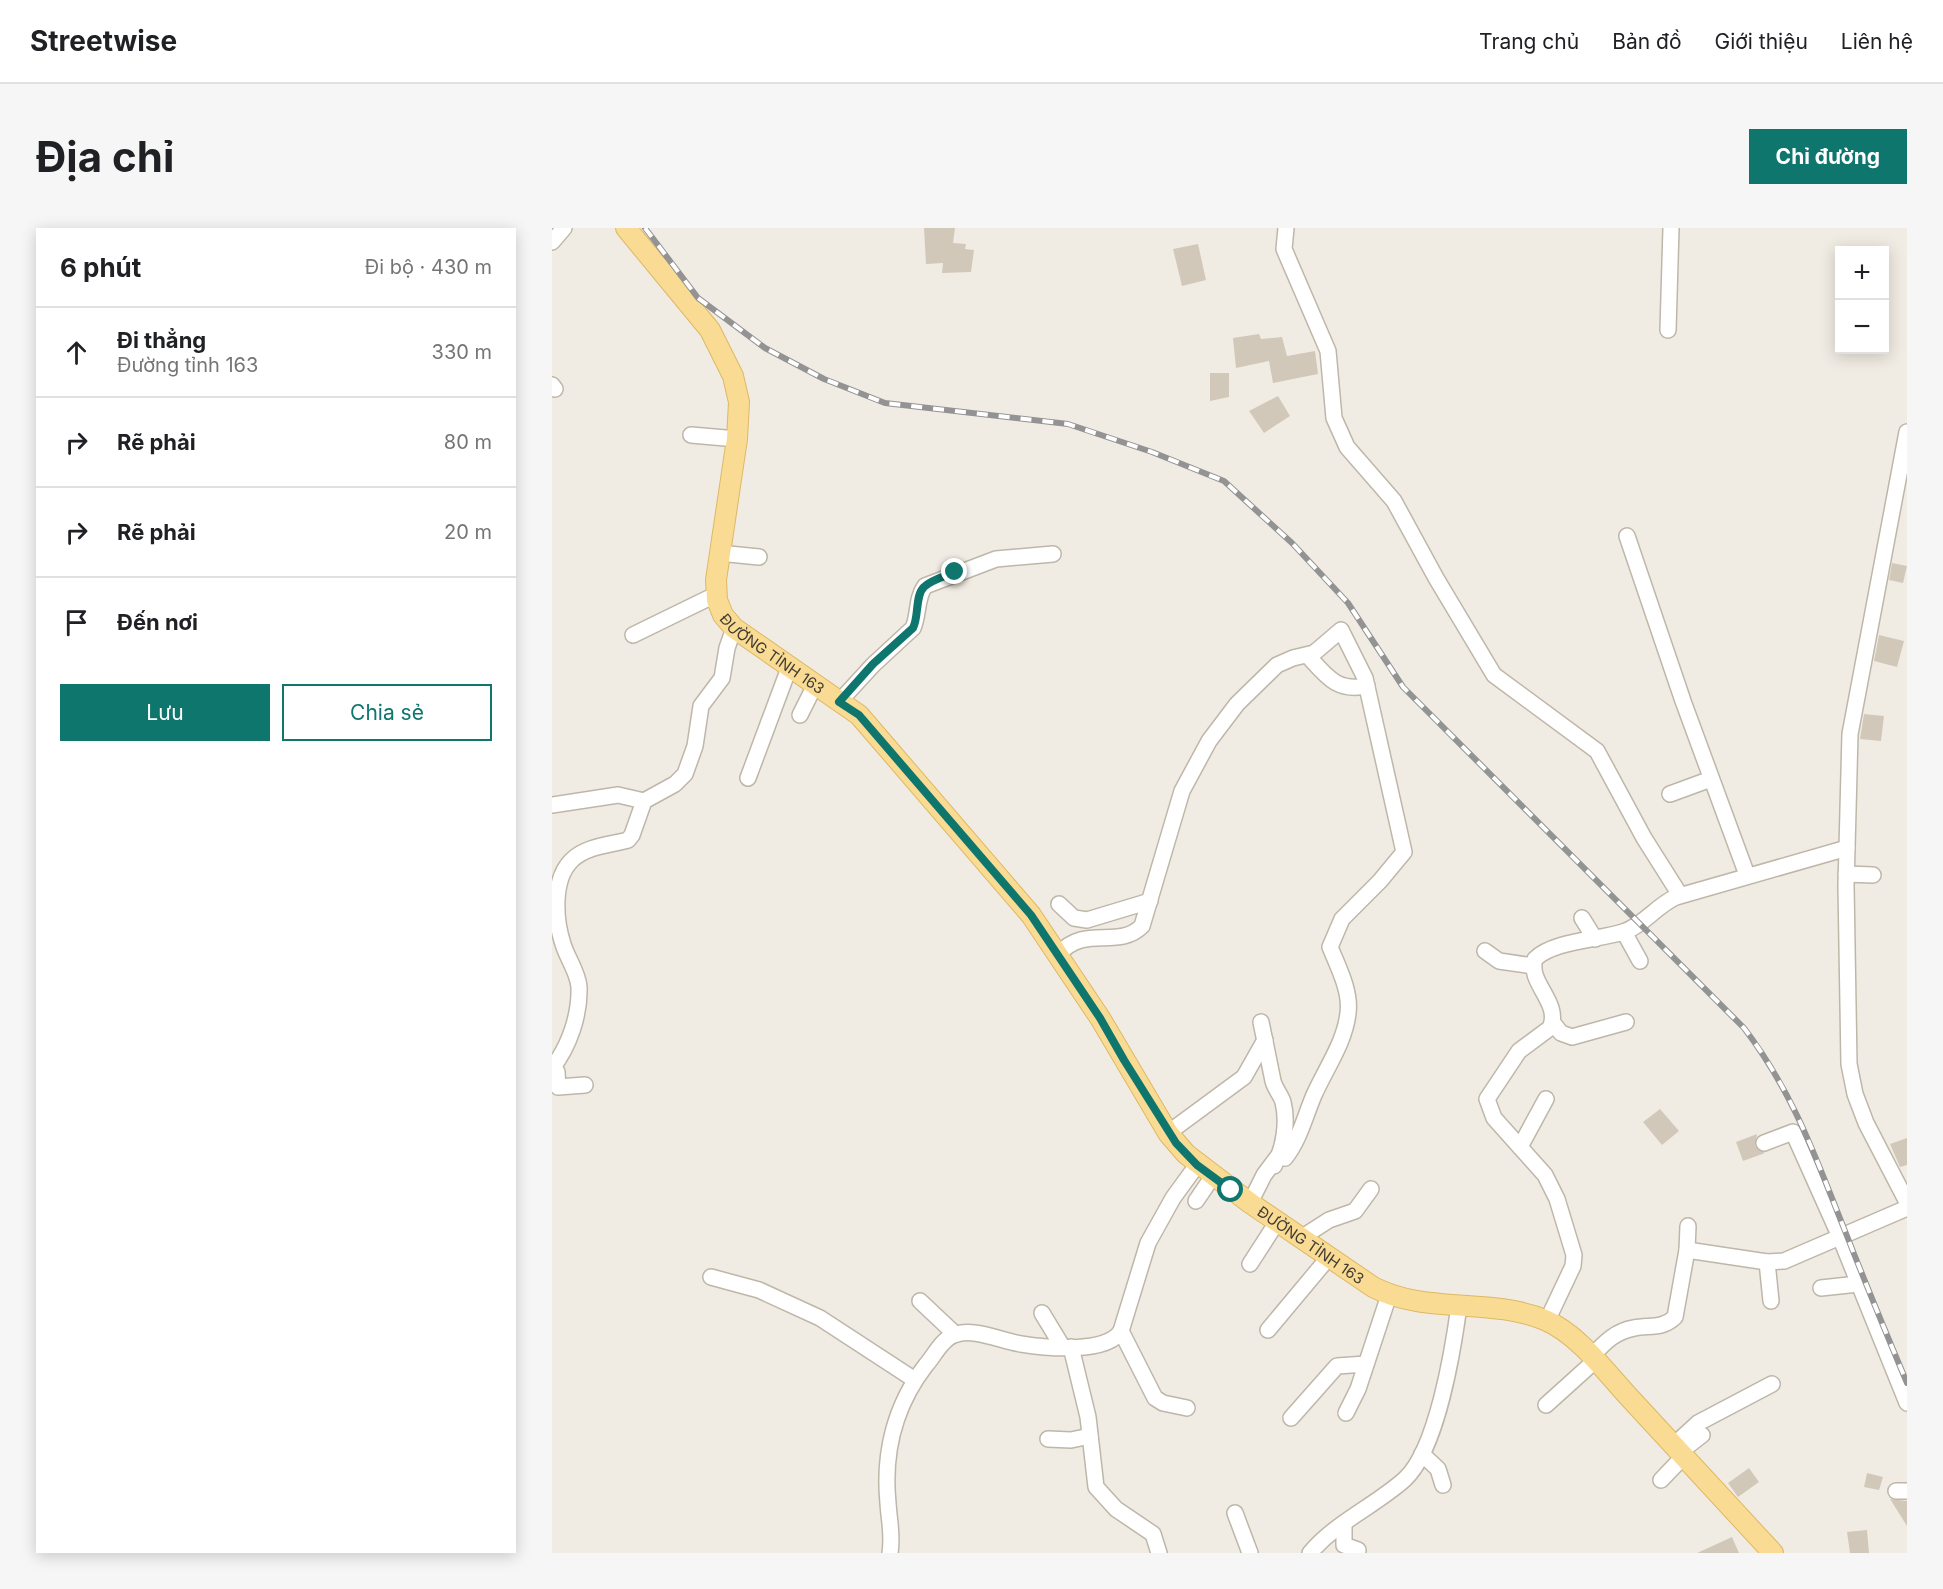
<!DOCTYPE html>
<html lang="vi">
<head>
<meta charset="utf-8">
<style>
	:root { --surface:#fff; --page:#f6f6f6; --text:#202124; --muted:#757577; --line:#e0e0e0; --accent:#0f766e }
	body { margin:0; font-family:Inter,sans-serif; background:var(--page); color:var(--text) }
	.controls { position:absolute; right:18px; top:18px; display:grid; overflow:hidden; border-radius:0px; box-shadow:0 3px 15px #0003 }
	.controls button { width:54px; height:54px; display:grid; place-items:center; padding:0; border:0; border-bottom:2px solid var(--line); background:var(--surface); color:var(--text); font:30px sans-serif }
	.stop { position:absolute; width:18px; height:18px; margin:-14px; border:4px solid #0f766e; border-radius:50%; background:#fff }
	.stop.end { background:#0f766e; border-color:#fff; box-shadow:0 2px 6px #0008 }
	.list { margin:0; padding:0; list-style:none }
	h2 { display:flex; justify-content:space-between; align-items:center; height:78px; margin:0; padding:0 24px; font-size:26px }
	h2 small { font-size:20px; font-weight:400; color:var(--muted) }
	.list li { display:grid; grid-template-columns:39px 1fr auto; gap:18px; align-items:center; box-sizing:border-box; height:90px; padding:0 24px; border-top:2px solid var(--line) }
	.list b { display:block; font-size:22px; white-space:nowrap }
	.list p { margin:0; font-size:20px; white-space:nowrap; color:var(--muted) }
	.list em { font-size:20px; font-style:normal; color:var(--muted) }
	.actions { display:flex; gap:12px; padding:18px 24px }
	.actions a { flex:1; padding:14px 0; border:2px solid var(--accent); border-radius:0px; text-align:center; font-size:21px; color:var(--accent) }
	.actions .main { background:var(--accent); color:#fff }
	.icon { flex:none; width:33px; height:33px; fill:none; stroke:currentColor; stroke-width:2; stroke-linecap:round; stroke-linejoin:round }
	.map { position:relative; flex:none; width:1355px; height:1325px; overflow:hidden; border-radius:0px }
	header { display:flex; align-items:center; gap:36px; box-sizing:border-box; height:84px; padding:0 30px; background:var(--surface); border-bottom:2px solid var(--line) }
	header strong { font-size:28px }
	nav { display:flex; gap:33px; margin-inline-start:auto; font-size:21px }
	.intro { display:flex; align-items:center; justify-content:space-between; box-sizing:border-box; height:144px; padding:0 36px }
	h1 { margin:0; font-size:42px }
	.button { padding:15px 27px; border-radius:0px; background:var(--accent); color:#fff; font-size:21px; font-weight:700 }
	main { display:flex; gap:36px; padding:0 36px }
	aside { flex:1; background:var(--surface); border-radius:0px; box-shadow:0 3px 15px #0003 }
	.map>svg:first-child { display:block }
</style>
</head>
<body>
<header>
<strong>Streetwise</strong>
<nav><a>Trang chủ</a><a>Bản đồ</a><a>Giới thiệu</a><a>Liên hệ</a></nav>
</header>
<div class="intro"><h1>Địa chỉ</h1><a class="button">Chỉ đường</a></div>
<main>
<aside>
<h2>6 phút<small>Đi bộ · 430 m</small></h2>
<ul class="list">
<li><svg class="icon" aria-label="ahead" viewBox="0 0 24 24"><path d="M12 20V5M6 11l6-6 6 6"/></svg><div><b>Đi thẳng</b><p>Đường tỉnh 163</p></div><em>330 m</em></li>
<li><svg class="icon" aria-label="right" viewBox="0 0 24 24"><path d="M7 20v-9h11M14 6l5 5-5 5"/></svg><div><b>Rẽ phải</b></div><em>80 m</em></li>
<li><svg class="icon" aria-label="right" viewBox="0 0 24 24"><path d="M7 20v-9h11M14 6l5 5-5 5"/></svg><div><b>Rẽ phải</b></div><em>20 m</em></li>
<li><svg class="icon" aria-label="arrive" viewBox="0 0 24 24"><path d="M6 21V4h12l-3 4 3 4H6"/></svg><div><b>Đến nơi</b></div></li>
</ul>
<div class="actions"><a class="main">Lưu</a><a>Chia sẻ</a></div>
</aside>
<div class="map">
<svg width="1355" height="1325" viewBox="0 0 1355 1325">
	<rect width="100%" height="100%" fill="#f1ece3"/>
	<g fill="#d2c8b9">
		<path d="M372,0H403L401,15L414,16L413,21L422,22L419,44L390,45L391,35L374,36Z"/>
		<path d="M646,16L654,52L630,58L621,21Z"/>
		<path d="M707,106L709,111L730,109L735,128L763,123L766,146L721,155L717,133L684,140L681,110Z"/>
		<path d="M658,145H677V169L658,173Z"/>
		<path d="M726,168L738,188L712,205L697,183Z"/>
		<path d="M1340,335L1355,338L1351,355L1337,352Z"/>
		<path d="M1327,407L1352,413L1345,439L1322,433Z"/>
		<path d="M1312,486L1332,488L1329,513L1308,511Z"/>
		<path d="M1108,881L1127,903L1110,917L1091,894Z"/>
		<path d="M1205,906L1203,918L1213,925L1191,933L1184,914Z"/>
		<path d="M1355,910V937L1348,939L1338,916Z"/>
		<path d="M1197,1240L1207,1254L1186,1269L1176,1255Z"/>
		<path d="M1315,1245L1331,1249L1327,1262L1312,1259Z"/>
		<path d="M1338,1271L1355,1273V1298Z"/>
		<path d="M1315,1302L1317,1325H1298L1295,1304Z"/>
		<path d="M1180,1309L1187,1325H1145Z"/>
	</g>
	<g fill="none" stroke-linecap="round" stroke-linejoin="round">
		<defs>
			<g id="minor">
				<path d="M734,0L732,21L776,123L782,190L795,219L842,273L884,350L942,447L1045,523L1092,610L1128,667"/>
				<path d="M0,14L12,0"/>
				<path d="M1116,102L1119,0"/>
				<path d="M0,157L3,161"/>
				<path d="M1355,204L1298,506L1294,658L1297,836L1303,866L1314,895L1355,974"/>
				<path d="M139,207L185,211"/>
				<path d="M1075,308L1131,473L1195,647"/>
				<path d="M167,325L207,329"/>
				<path d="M81,407L165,366"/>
				<path d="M756,428C775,449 785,464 815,458"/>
				<path d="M287,474L321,437L361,400C367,387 364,370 373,358L444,331L501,326"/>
				<path d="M248,487L263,457"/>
				<path d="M196,550L237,440"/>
				<path d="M1118,566L1159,551"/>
				<path d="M0,577L66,567L92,573"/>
				<path d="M1294,646L1321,647"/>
				<path d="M507,676L522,690L535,692L598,673"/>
				<path d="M1030,690L1043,711"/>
				<path d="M1072,704L1088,733"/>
				<path d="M933,723L947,733L981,738"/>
				<path d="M507,726C533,696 566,722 590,698L630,563L657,513L685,476L725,437L741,430L762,425L789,402L813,450L852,624L828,653L790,691L778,719C786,739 799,763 796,785C793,814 774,840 762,867C753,888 748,911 733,930L727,927"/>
				<path d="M1001,795L1009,805L1020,809L1074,794"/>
				<path d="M2,838L5,844L6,859L33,857"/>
				<path d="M0,840C17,819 28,787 27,759C26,744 15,730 11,716C3,692 0,651 20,632C34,618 58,617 76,612L80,607L92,573L123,556L133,546L143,518L149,478L170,450L175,420L182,400"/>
				<path d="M616,905L692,849L713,812"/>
				<path d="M1212,915L1241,904L1288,1009L1355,1175"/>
				<path d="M968,919L994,871"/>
				<path d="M644,973L661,948"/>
				<path d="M698,975L712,947L727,927L722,938C732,920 736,894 731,874C729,867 723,861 721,853C717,833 713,814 709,794"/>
				<path d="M749,1010L777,992L803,983L819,961"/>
				<path d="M1135,1022L1136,998"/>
				<path d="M1215,1034L1219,1073"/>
				<path d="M698,1036L725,994"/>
				<path d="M159,1049L207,1062L268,1090L363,1152"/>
				<path d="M1269,1060L1306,1056"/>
				<path d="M368,1073L403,1106"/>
				<path d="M490,1085L510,1118"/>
				<path d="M995,1093L1021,1038L1022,1027L1005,971L993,947L942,890L935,871L967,823L998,800C1010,775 975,755 983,731C1001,713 1046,712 1071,704C1091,698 1105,677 1124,669L1295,620"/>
				<path d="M716,1102L777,1029"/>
				<path d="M569,1103L603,1170L611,1175L635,1180"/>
				<path d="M519,1119L536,1189L544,1259L564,1281L601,1306L607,1325"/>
				<path d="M1041,1127C1053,1114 1064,1103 1082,1100C1098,1097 1111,1101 1123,1089L1135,1022L1215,1034L1232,1033L1355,980"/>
				<path d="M994,1177L1045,1131"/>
				<path d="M794,1185L806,1161L837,1067"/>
				<path d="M739,1190L785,1138L814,1136"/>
				<path d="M496,1211L519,1212L538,1208"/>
				<path d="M1122,1217L1146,1195L1220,1156"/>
				<path d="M1128,1224L1150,1207"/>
				<path d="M870,1226L886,1241L891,1257"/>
				<path d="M1109,1252L1132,1228"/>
				<path d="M1344,1263H1355"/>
				<path d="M683,1285L698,1325"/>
				<path d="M792,1295V1317L806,1322"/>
				<path d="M338,1325C341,1307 337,1293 336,1275C331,1225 343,1177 374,1137C382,1128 390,1111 402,1107C421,1099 449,1113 469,1116C494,1120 555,1126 569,1103L596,1015L621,970L645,937"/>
				<path d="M758,1325C784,1294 823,1278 853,1251C885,1221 901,1122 907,1078"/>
			</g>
			<g id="major">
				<path id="s1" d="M74,0L158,102L181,148L187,174L185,211L164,352L165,372L171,387L182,400L307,487L479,687L548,790L616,905L634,926L698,975L821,1059C875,1087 937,1069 993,1092C1026,1106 1053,1143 1076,1168C1125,1221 1173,1273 1221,1325"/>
			</g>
		</defs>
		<use href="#minor" stroke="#beb7a9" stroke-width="18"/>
		<use href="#major" stroke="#ddb864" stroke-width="22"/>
		<use href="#minor" stroke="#fff" stroke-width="15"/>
		<use href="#major" stroke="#f9db93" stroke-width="20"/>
		<defs>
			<path id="rail" d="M93,0L146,70L213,120L272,151L333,175L516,196L600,224L672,253L740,315L796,375L851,459L1192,800C1242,866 1263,928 1293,1003C1313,1054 1334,1105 1355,1155"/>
		</defs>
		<use href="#rail" stroke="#939393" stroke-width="6"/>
		<use href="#rail" stroke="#fff" stroke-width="4" stroke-dasharray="11" stroke-linecap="butt"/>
	</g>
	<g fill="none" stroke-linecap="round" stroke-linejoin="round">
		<path stroke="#0f766e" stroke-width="8" d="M403,344C394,348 379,352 372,359C363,367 367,389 361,400L321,436L287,474L307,487L479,687L548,790L572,832L624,915L645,937L679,962"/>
	</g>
	<g text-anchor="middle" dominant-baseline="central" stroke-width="4.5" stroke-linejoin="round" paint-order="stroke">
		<g font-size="15" fill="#423c34" stroke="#fff">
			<text stroke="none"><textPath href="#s1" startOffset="489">ĐƯỜNG TỈNH 163</textPath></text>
			<text stroke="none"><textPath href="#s1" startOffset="1299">ĐƯỜNG TỈNH 163</textPath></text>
		</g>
	</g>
</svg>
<div class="controls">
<button>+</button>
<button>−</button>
</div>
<div class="stop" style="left:679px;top:962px"></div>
<div class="stop end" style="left:403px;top:344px"></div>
</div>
</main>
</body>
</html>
